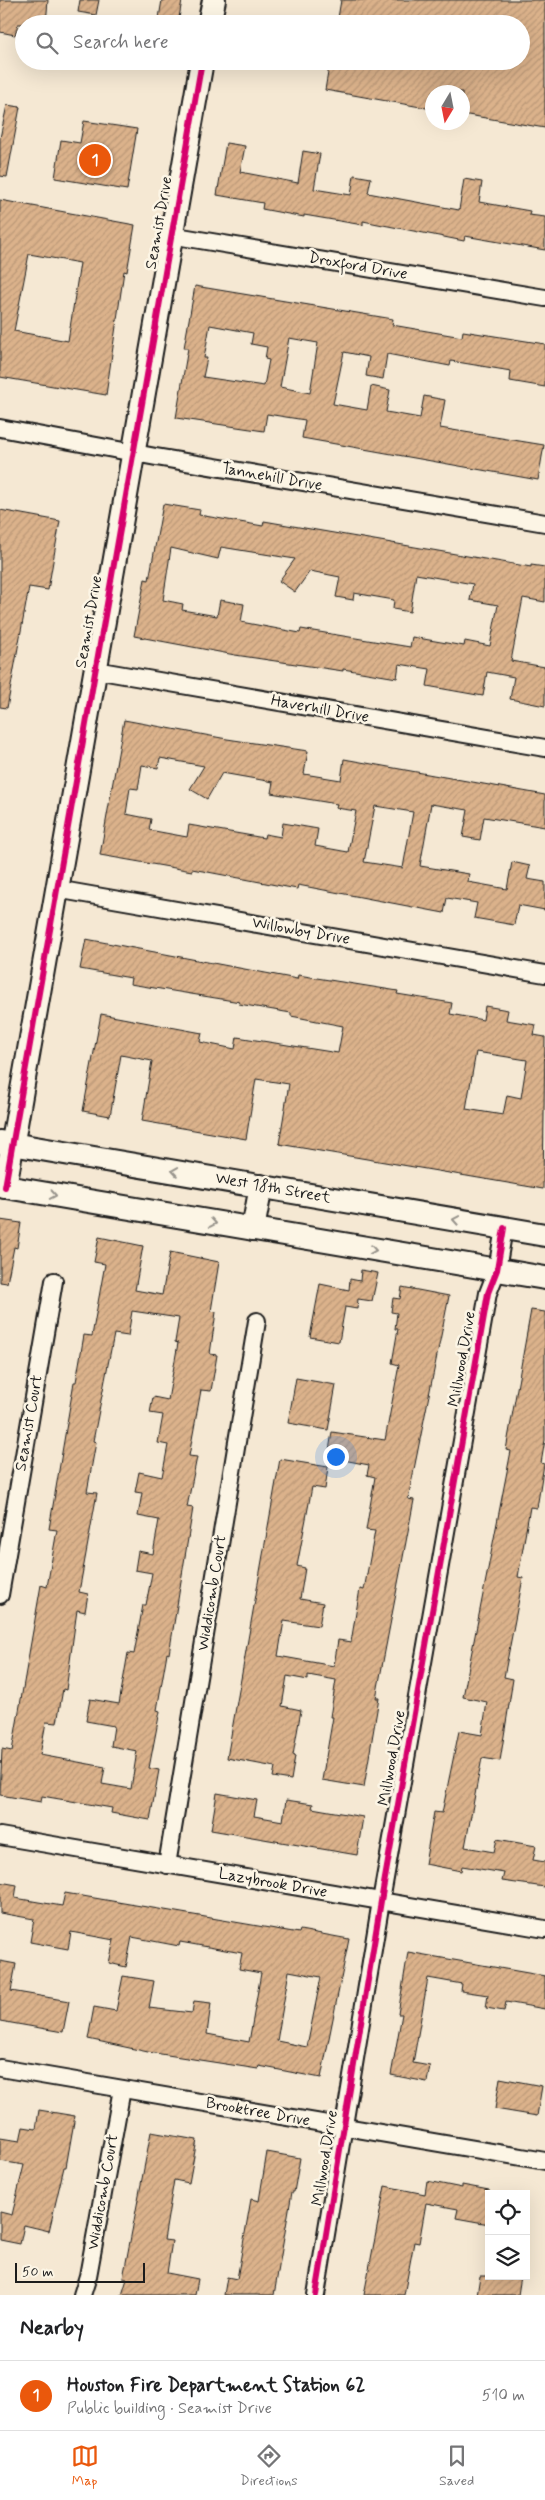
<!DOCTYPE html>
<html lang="en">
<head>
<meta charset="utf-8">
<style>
	:root { --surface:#fff; --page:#f2f2f2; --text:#202124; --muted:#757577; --line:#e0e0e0; --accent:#ea580c }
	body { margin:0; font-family:Mynerve,sans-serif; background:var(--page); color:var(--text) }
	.controls { position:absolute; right:15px; bottom:15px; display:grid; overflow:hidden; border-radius:0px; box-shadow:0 5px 20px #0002 }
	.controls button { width:45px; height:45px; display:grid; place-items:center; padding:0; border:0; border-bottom:1px solid var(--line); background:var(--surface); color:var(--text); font:25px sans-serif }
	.compass { position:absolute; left:425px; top:85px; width:45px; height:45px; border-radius:50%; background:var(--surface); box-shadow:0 5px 20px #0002; rotate:190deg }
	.scale { position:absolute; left:15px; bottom:12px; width:130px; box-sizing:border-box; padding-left:5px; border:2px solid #1c1c1c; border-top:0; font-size:14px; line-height:18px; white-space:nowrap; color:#1c1c1c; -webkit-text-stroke:4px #fcf5e5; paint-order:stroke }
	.you { position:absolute; left:335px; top:1456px; width:18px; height:18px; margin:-12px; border:4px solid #fff; border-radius:50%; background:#1a73e8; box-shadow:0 0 0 8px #1a73e833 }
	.badge { display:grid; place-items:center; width:32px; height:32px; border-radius:50%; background:var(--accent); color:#fff; font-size:16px; font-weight:700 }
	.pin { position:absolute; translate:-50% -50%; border:2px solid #fff; box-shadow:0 1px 5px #0006 }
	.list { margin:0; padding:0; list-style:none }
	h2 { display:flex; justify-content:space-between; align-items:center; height:65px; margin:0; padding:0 20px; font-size:21px }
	h2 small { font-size:16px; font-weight:400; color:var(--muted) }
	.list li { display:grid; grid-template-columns:32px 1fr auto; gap:15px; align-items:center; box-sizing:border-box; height:70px; padding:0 20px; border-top:1px solid var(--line) }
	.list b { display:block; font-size:19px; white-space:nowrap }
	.list p { margin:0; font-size:16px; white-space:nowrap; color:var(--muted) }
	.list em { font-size:16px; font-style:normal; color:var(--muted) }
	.icon { flex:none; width:28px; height:28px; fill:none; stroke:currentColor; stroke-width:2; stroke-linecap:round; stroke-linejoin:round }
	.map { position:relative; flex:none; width:545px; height:2295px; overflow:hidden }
	.search { position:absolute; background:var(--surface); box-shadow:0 5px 20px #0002; left:15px; right:15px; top:15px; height:55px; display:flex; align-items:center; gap:12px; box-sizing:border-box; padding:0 18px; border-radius:28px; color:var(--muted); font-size:19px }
	.sheet { height:135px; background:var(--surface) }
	nav { display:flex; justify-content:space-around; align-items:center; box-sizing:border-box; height:70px; border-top:1px solid var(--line); background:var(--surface); font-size:14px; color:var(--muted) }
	nav a { display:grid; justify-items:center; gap:2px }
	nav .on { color:var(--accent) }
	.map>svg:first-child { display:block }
</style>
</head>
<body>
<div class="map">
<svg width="545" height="2295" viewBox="0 0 545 2295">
	<defs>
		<pattern id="building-hatch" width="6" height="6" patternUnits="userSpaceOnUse" patternTransform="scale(1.25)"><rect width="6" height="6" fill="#dbb28b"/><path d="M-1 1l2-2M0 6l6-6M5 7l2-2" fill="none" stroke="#bb9877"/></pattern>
	</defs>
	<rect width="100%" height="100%" fill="#f5e8d3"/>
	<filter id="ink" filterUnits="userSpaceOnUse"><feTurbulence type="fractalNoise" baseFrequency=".02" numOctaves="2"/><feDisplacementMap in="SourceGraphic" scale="10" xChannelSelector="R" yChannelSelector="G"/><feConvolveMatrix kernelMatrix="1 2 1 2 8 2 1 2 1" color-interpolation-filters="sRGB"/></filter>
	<g filter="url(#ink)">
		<g fill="url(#building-hatch)" stroke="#1c1c1c" fill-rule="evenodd">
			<path d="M0,0H48L46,24H18L15,35L0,32Z"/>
			<path d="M80,0H99L96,15L78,12Z"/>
			<path d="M162,0H182L178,24H158Z"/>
			<path d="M341,0H545V128L462,114V92H432V109L325,90L330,61H521V24H337Z"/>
			<path d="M7,105L20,107L7,177L0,176V138Z"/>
			<path d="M84,121L137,129L127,190L55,178L61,140L80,143Z"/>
			<path d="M226,143L245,146L240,172L298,183L303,151L320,154L314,189L351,195L354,175L371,178L368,193L459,210L464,179L482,182L479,202L530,211L529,215L545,217V250L465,236L464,241L363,221V225L304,215V217L262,209L263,203L217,195Z"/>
			<path d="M0,200L135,225L127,272L124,271L106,395L0,377ZM29,254L80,263L68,341L14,331Z"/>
			<path d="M195,286L393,319L392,325L462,337L463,331L545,344V387L510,381L511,371L451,361L450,366L387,354L383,379L366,376L369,357L344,352L333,404L367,410L371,386L390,390L386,412L420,418L424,396L445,400L440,428L544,445L538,480L302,438L305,420L267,414L264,431L176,418L188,348H184ZM210,325L253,333L251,344L267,347L265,359L269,360L264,386L203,377L207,358H204ZM289,338L318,343L310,393L280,387Z"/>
			<path d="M163,504L200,510L199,515L263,526L264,521L531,567V565L545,567V602L523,598L511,661L545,667V706L510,699L514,677L487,672L483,696L427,686L430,669L399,664L397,678L343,669V671L235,655L134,636L145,579L149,580ZM221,547L295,559L279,581L295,592L310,571L340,577L336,597L353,600L354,593L394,600L393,609L410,612L416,574L473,584L470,600L498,605L490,646L465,641L464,646L412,637L410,647L301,629L300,633L241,622L244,604L220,600L217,616L182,610L183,604L163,600L171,548L218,559Z"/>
			<path d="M0,510L60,521L48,590L29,587L7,708L0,707Z"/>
			<path d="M124,720L227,739L308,751L304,774L341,780L344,759L545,795V827L484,817L480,840L463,837L468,810L431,804L420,866L469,874L468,882L507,889L512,862L530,866L527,879L545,882V910L518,905L514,925L474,918L477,903L447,898L444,913L298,885L297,889L192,869V871L100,855ZM160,758L204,766L190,789L207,799L222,773L273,782L271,793L337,804L336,808L356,811L348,852L315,846L318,829L283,823L281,837L265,834L264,838L189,825L187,837L149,830L151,819L126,814L130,788L138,789L142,765L158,768ZM375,806L413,812L403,868L364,862Z"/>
			<path d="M86,939L297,979L298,975L398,991L397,994L452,1003L450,1014L483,1020L485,1006L508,1010L506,1020L536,1025L534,1035L545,1037L543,1189L279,1144L289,1084L256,1079L246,1139L142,1121L152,1061L121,1055L110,1116L83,1111L101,1014L202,1033L200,1042L235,1049L237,1037L338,1053L343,1026L291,1016V1013L239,1004L240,1002L130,984L131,978L80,969ZM476,1052L527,1060L521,1098L507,1095L503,1115L466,1109Z"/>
			<path d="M0,1220L21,1223L17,1248L14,1247L7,1283L0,1282Z"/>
			<path d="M99,1237L143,1246L135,1290L162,1295L170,1252L219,1262L211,1311L216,1312L210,1354L217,1355L211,1391L201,1390L189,1456L197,1457L187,1507L193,1508L169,1654L167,1653L157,1710L160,1711L149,1768L159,1770L150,1820L111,1813L112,1808L42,1796L41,1802L0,1795L2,1749L12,1751L41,1585L47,1587L57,1530L49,1529L74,1382H76L84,1335L92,1336L105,1264L94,1262ZM132,1311L179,1318L175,1342L178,1343L168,1400L153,1397L150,1413L163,1415L158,1443L168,1445L162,1477L139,1472L135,1492L142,1493L138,1516L159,1520L153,1554L138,1551L135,1570L152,1573L146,1605H143L134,1654L128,1653L119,1704L90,1699L86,1721L114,1726L111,1746L137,1751L131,1789L102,1784L105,1767L40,1755L46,1722L57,1723L63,1689L66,1690L77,1610L85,1612L88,1594L79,1592L97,1493L87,1492L96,1442L93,1441L114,1334L128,1336Z"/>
			<path d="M361,1270L378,1273L372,1301L358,1299L357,1309L345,1307L339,1342L310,1337L320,1284L349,1290L350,1279L360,1281Z"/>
			<path d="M402,1287L449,1296L408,1499L414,1500L376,1698H379L364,1787L322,1780L333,1717H330L336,1680L308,1675V1680L287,1676L282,1706L301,1710L293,1755L295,1756L291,1780L273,1777L275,1767L227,1758L280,1459L328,1467L325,1489L312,1487L297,1566L305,1568L300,1599L323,1603L319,1626L284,1621L278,1656L334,1666L338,1640L351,1642L360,1589L364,1590L375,1531L366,1530L375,1477L367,1475L369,1465L328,1457L332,1432L385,1440L399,1365L392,1363L398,1329H395L397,1313L391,1312L393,1298L400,1299Z"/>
			<path d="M531,1310L545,1312V1440L541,1463L544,1464L537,1508L530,1507L518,1577L523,1578L504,1677L513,1679L500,1761L482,1758L465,1847L494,1852L497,1839L536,1846L533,1860L545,1862V1887L502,1881L504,1873L462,1866L461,1871L425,1864L434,1812L442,1813L459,1731L482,1735L487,1702L463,1697L511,1451L506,1450Z"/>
			<path d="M296,1378L336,1385L328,1430L288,1423Z"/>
			<path d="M217,1793L257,1800L254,1816L283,1821L286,1800L313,1804L312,1808L363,1817L357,1855L211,1830Z"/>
			<path d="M0,1882L17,1885L15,1898L62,1906L65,1893L299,1933L300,1930L349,1939L321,2078L259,2066L258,2069L148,2052L88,2039L94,2007L116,2011L123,1976L154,1981L149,2008L192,2013L194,2001L211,2003L207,2034L249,2042L261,1973L239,1969L242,1953L180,1942L179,1946L132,1937L126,1967L109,1963L114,1940L71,1932L68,1949L30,1942L34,1919L0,1913ZM289,1971L321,1977L307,2047L277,2041Z"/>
			<path d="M408,1952L545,1976V2009L506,2002L504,2011L486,2008L488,1995L461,1991L462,1984L428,1978L413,2063L430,2066L427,2082L391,2075L402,2014H398Z"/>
			<path d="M0,1961L16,1964L11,1991L69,2001L63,2032L0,2021Z"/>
			<path d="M500,2078L542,2086L537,2116L495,2109Z"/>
			<path d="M39,2110L75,2116L66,2167H64L49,2231L24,2225L20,2244L0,2240V2212L12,2215L24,2165L0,2161V2138L20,2141L23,2127L36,2129Z"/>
			<path d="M151,2132L197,2140L189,2183L174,2180L164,2240L172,2241L167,2273L198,2279L195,2295H122L127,2279L123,2278Z"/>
			<path d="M267,2152L300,2158L294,2192H292L274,2295H224L227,2277L237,2279L251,2199L259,2201Z"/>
			<path d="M427,2181L462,2188V2185L489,2190V2224L456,2218L458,2209L426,2203L419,2243L414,2242L404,2295H364L385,2186L425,2194Z"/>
			<path d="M480,2276H521L518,2295H477Z"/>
		</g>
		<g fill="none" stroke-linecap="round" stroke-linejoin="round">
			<defs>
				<g id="street">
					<path d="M170,235L545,298"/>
					<path d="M0,428L156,457L545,523"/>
					<path d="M95,670L545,748"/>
					<path d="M56,889L545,974"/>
					<path d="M0,1595L54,1281"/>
					<path d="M0,1836L545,1929"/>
					<path d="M167,1865L257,1321"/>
					<path d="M0,2068L545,2161"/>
					<path d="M82,2295L88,2276L122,2089"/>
					<path d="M316,2295L381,1901L488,1293L497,1270L504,1228"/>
				</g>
				<g id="secondary">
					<path d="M209,24L214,0"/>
					<path d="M0,1142L545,1235"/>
					<path d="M0,1186L545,1278"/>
					<path d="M5,1187L202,61"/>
					<path d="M253,1229L261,1186"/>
				</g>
			</defs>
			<use href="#street" stroke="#1c1c1c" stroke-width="20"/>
			<use href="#secondary" stroke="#1c1c1c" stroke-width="26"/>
			<use href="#street" stroke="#fcf5e5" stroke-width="16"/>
			<use href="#secondary" stroke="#fcf5e5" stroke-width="22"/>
			<defs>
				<g id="cycleway">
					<path d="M5,1187L202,61"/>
					<path d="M316,2295L381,1901L488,1293L497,1270L504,1228"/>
				</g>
			</defs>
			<use href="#cycleway" stroke="#fcf5e5" stroke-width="9"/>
			<use href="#cycleway" stroke="#d6006c" stroke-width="6"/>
		</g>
		<defs><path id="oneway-chevron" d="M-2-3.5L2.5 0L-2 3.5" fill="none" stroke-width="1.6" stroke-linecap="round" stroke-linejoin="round" transform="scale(1.25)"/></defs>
		<g stroke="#97938b">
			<use href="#oneway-chevron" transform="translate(175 1171) rotate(-171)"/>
			<use href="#oneway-chevron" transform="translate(53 1195) rotate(10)"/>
			<use href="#oneway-chevron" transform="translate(456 1220) rotate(-170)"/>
			<use href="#oneway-chevron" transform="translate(213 1223) rotate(10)"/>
			<use href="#oneway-chevron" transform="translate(373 1250) rotate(9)"/>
		</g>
	</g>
	<g text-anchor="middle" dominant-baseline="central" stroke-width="5" stroke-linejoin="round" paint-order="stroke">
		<g font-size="16" fill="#1c1c1c" stroke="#fcf5e5">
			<text transform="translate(159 223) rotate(-80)">Seamist Drive</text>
			<text transform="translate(358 266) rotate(10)">Droxford Drive</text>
			<text transform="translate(272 477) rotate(10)">Tannehill Drive</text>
			<text transform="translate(89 622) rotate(-80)">Seamist Drive</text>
			<text transform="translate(320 709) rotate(10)">Haverhill Drive</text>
			<text transform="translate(301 931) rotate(10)">Willowby Drive</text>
			<text transform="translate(273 1188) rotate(10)">West 18th Street</text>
			<text transform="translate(462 1359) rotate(-80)">Millwood Drive</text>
			<text transform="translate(29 1423) rotate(-80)">Seamist Court</text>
			<text transform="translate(212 1593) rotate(-81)">Widdicomb Court</text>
			<text transform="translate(392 1758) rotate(-80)">Millwood Drive</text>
			<text transform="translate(273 1883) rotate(10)">Lazybrook Drive</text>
			<text transform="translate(258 2112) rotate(10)">Brooktree Drive</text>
			<text transform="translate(325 2158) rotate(-81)">Millwood Drive</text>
			<text transform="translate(103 2192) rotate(-80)">Widdicomb Court</text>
		</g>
	</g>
</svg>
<div class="controls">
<button><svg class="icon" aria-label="locate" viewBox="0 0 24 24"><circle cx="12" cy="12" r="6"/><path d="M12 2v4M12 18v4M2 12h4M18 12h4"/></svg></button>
<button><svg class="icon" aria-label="layers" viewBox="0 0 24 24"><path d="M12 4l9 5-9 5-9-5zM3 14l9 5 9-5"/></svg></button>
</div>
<svg class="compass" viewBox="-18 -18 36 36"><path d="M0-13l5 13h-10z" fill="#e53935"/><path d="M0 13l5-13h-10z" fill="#757577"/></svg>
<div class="scale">50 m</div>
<div class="you"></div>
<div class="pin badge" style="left:95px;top:160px">1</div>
<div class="search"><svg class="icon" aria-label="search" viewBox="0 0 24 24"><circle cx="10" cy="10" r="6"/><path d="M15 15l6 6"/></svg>Search here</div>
</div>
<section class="sheet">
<h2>Nearby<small></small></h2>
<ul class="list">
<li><span class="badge">1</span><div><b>Houston Fire Department Station 62</b><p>Public building · Seamist Drive</p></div><em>510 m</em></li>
</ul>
</section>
<nav>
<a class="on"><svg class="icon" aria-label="map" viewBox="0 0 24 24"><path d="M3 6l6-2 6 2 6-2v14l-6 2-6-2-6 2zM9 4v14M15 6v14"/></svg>Map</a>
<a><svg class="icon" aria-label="directions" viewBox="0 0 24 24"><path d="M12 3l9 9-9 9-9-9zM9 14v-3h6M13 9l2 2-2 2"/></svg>Directions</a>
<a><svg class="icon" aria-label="saved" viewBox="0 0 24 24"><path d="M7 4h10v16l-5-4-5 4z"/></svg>Saved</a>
</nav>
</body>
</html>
